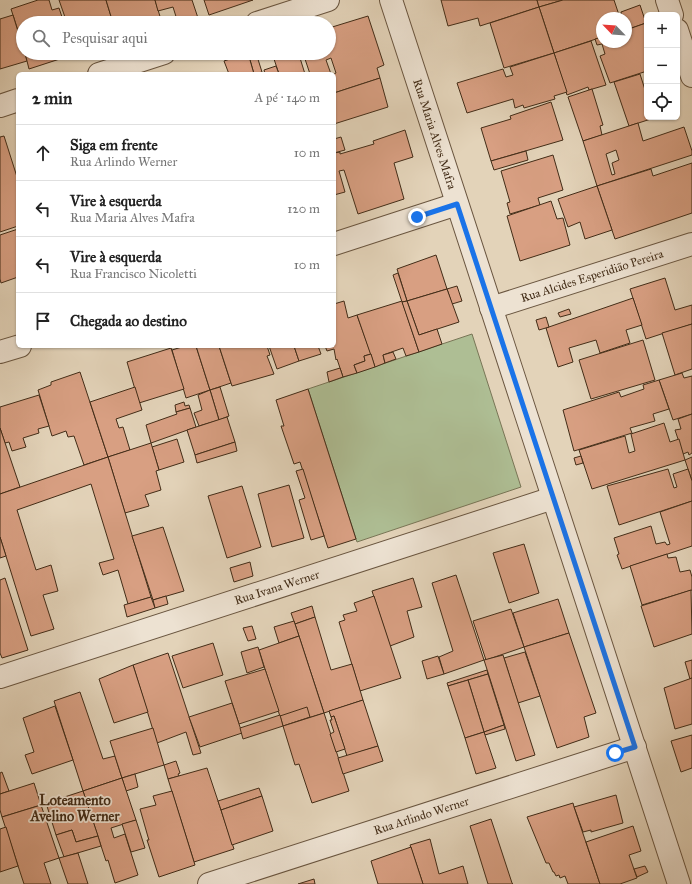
<!DOCTYPE html>
<html lang="pt">
<head>
<meta charset="utf-8">
<style>
	:root { --surface:#fff; --page:#f2f2f2; --text:#222; --muted:#767676; --line:#e0e0e0 }
	body { margin:0; font-family:"IM FELL Great Primer",serif; background:var(--page); color:var(--text) }
	.controls { position:absolute; right:12px; top:12px; display:grid; overflow:hidden; border-radius:6px; box-shadow:0 1px 3px #0004 }
	.controls button { width:36px; height:36px; display:grid; place-items:center; padding:0; border:0; border-bottom:1px solid var(--line); background:var(--surface); color:var(--text); font:20px sans-serif }
	.compass { position:absolute; left:596px; top:12px; width:36px; height:36px; border-radius:50%; background:var(--surface); box-shadow:0 1px 3px #0004; rotate:295deg }
	.stop { position:absolute; width:12px; height:12px; margin:-9px; border:3px solid #1a73e8; border-radius:50%; background:#fff }
	.stop.end { background:#1a73e8; border-color:#fff; box-shadow:0 1px 4px #0008 }
	.list { margin:0; padding:0; list-style:none }
	h2 { display:flex; justify-content:space-between; align-items:center; height:52px; margin:0; padding:0 16px; font-size:17px }
	h2 small { font-size:13px; font-weight:400; color:var(--muted) }
	.list li { display:grid; grid-template-columns:26px 1fr auto; gap:12px; align-items:center; box-sizing:border-box; height:56px; padding:0 16px; border-top:1px solid var(--line) }
	.list b { display:block; font-size:15px; white-space:nowrap }
	.list p { margin:0; font-size:13px; white-space:nowrap; color:var(--muted) }
	.list em { font-size:13px; font-style:normal; color:var(--muted) }
	.icon { flex:none; width:22px; height:22px; fill:none; stroke:currentColor; stroke-width:2; stroke-linecap:round; stroke-linejoin:round }
	.map { position:relative; flex:none; width:692px; height:884px; overflow:hidden }
	.search { position:absolute; background:var(--surface); box-shadow:0 1px 3px #0004; left:16px; top:16px; width:320px; height:44px; display:flex; align-items:center; gap:10px; box-sizing:border-box; padding:0 14px; border-radius:22px; color:var(--muted); font-size:15px }
	.panel { position:absolute; background:var(--surface); box-shadow:0 1px 3px #0004; left:16px; top:72px; width:320px; height:276px; border-radius:6px }
	.map>svg:first-child { display:block }
</style>
</head>
<body>
<div class="map">
<svg width="692" height="884" viewBox="0 0 692 884">
	<rect width="100%" height="100%" fill="#e3d3b9"/>
	<filter id="stains"><feTurbulence type="fractalNoise" baseFrequency=".005" numOctaves="4"/><feColorMatrix values="0 0 0 0 .2 0 0 0 0 .09 0 0 0 0 .02 0 0 0 .5 -.17"/></filter>
	<radialGradient id="worn" r=".72"><stop offset=".6" stop-color="#630" stop-opacity="0"/><stop offset="1" stop-color="#630" stop-opacity=".3"/></radialGradient>
	<path fill="#aebe94" stroke="#787556" d="M472,334L521,487L357,542L308,389Z"/>
	<g fill="#d89f82" stroke="#422c17" fill-rule="evenodd">
		<path d="M38,0H49L52,10L59,8L64,23H23V46L11,9Z"/>
		<path d="M59,0H106L113,23H67Z"/>
		<path d="M106,0H155L162,23H113Z"/>
		<path d="M155,0H192L198,18L178,23L173,7L158,11Z"/>
		<path d="M204,0H253L209,15Z"/>
		<path d="M441,0H537L539,7L480,26L478,18L448,26Z"/>
		<path d="M537,0H563L539,7Z"/>
		<path d="M563,0H614L620,18H602V37L554,53L539,7Z"/>
		<path d="M640,5L646,23L626,30V18H622L621,12Z"/>
		<path d="M539,7L554,53L504,68L490,23Z"/>
		<path d="M13,15L23,48V53H25L27,61L0,69V19Z"/>
		<path d="M368,16L384,65L377,68L380,78L334,93V74L336,73L331,58L326,60L331,74H310L305,59L316,56L315,54L305,57L304,53H329V28Z"/>
		<path d="M646,23L647,27V71L610,83L600,56L605,54L602,44L597,45L595,39L602,37V42H626V30Z"/>
		<path d="M591,41L606,85L589,90L588,87L567,95L554,53Z"/>
		<path d="M25,53H74L75,54L29,69Z"/>
		<path d="M248,53H256L262,72L254,74Z"/>
		<path d="M248,53L254,74H229L224,61Z"/>
		<path d="M272,53H304L305,57L300,58L305,74H279Z"/>
		<path d="M554,53L567,92L554,96L555,99L524,108L523,105L515,108L513,99L467,113L457,83L503,69L506,77L513,75L510,67Z"/>
		<path d="M276,66L279,74H265L264,70Z"/>
		<path d="M640,74L647,96V117L654,118L629,126L614,82Z"/>
		<path d="M380,78L388,107L334,124V93Z"/>
		<path d="M592,89L603,125L600,126L602,135L583,141L568,97Z"/>
		<path d="M551,102L563,140L491,161L481,128L511,119L510,116Z"/>
		<path d="M638,123L643,141L684,127L692,151V155L597,186L583,141ZM616,150L619,160L612,163L615,174L612,175L606,154Z"/>
		<path d="M405,130L413,157L394,163L404,199L358,214L344,170L339,171L345,192L334,195V153L340,152V154L374,144L373,141Z"/>
		<path d="M4,136L18,180V226L0,232V137Z"/>
		<path d="M341,137L345,150L334,153V139Z"/>
		<path d="M526,151L528,160L494,170L491,161Z"/>
		<path d="M553,155L563,190L538,198L540,205L510,214L507,203L510,202L501,171Z"/>
		<path d="M692,163V213L615,239L597,186L651,169L653,176Z"/>
		<path d="M597,186L612,230L585,239L580,222L568,227L558,199Z"/>
		<path d="M551,201L557,219L563,218L570,245L520,261L507,216Z"/>
		<path d="M18,229V277L1,283L0,279V235Z"/>
		<path d="M436,255L447,289L407,301L397,269Z"/>
		<path d="M398,273L407,301L402,302L393,275Z"/>
		<path d="M665,278L675,310L692,305V324L646,339L630,289Z"/>
		<path d="M457,286L462,301L452,304L447,289Z"/>
		<path d="M447,289L459,322L419,335L407,301Z"/>
		<path d="M633,298L642,325L626,330L630,343L600,353L596,340L569,348L573,362L558,367L546,328Z"/>
		<path d="M344,301L348,318L357,315L371,354L364,356L365,361L354,365L357,373L343,377L337,359L336,360L334,349L327,351L325,346H334V304Z"/>
		<path d="M402,301L419,352L406,356L403,348L383,355L385,363L375,367L357,315Z"/>
		<path d="M407,301L419,335L437,329L442,344L419,352L402,302Z"/>
		<path d="M569,309L571,314L560,317L558,313Z"/>
		<path d="M546,317L549,327L539,330L536,320Z"/>
		<path d="M692,324V369L675,375L662,333Z"/>
		<path d="M643,340L655,380L591,399L579,360Z"/>
		<path d="M185,346H196L210,390L186,398L172,350Z"/>
		<path d="M196,346H219L231,383L210,390Z"/>
		<path d="M219,346H267L270,355L267,356L274,374L232,386Z"/>
		<path d="M269,346H294L299,361L277,369Z"/>
		<path d="M294,346H318L321,354L299,361Z"/>
		<path d="M171,348L184,389L139,403L127,362Z"/>
		<path d="M393,352L396,359L385,363L383,355Z"/>
		<path d="M371,354L375,367L357,373L354,365L365,361L364,356Z"/>
		<path d="M340,368L343,377L329,382L327,372Z"/>
		<path d="M80,372L108,457L84,465L74,436L68,437L66,431L52,436L38,390L51,385V382Z"/>
		<path d="M682,373L684,378L692,376V414L673,420L659,380Z"/>
		<path d="M659,380L669,409L653,414L655,421L630,428L632,433L574,451L563,410L619,392L621,397L644,389L643,385Z"/>
		<path d="M135,387L142,410L116,419L119,428L123,427L130,450L108,457L90,402Z"/>
		<path d="M220,387L229,416L219,420L210,390Z"/>
		<path d="M308,389L356,539L328,548L300,462L294,464L281,426H284L276,400Z"/>
		<path d="M210,390L219,420L199,426L194,413L202,410L198,395Z"/>
		<path d="M39,395L49,426L38,429L39,433L23,438L26,447L12,451L9,442L5,443L0,428V407Z"/>
		<path d="M184,402L185,406L189,405L190,408L176,412L175,405Z"/>
		<path d="M190,408L196,427L151,443L146,425L177,414L176,412Z"/>
		<path d="M692,414V453L689,455L688,452L683,454L675,430L681,429L678,419Z"/>
		<path d="M227,417L235,442L195,455L187,430Z"/>
		<path d="M664,423L670,442L679,439L685,460L592,489L579,450L625,436L629,453L635,451L631,434Z"/>
		<path d="M0,428L20,487L0,494Z"/>
		<path d="M177,439L184,462L159,470L152,447Z"/>
		<path d="M235,442L237,451L197,463L195,455Z"/>
		<path d="M151,443L159,470L156,471L161,490L145,495L149,506L125,513L108,457Z"/>
		<path d="M581,456L583,463L576,465L574,458Z"/>
		<path d="M108,457L151,597L128,604L118,570L103,575L99,563L114,559L91,484L17,510L36,570L51,565L58,591L43,595L54,629L31,636L0,537V494Z"/>
		<path d="M692,457V481L685,460Z"/>
		<path d="M303,469L324,536L311,540L299,500L305,498L296,471Z"/>
		<path d="M668,469L674,488L677,487L673,474L688,469L692,481V501L619,525L607,486Z"/>
		<path d="M289,485L304,538L272,547L258,494Z"/>
		<path d="M242,486L261,547L227,558L208,496Z"/>
		<path d="M692,501V546L622,569L617,555L619,554L614,538L651,526L656,544L665,542L667,545L670,544L660,512Z"/>
		<path d="M163,527L184,591L153,600L132,536Z"/>
		<path d="M0,537L6,556L0,558Z"/>
		<path d="M524,544L539,593L509,603L493,553Z"/>
		<path d="M667,554L668,558L676,557L680,572L690,570L692,577V590L642,605L630,566Z"/>
		<path d="M250,562L253,576L234,582L230,568Z"/>
		<path d="M456,575L484,660L444,674L439,657L453,651L432,583Z"/>
		<path d="M5,578L28,650L2,658L0,653V580Z"/>
		<path d="M413,578L422,607L407,611L414,637L390,646L372,591Z"/>
		<path d="M691,590L692,634L654,647L641,606Z"/>
		<path d="M166,596L168,604L155,608L153,600Z"/>
		<path d="M374,596L401,678L360,691L339,622L345,620L343,615L357,611L354,603Z"/>
		<path d="M151,597L155,608L127,617L124,605Z"/>
		<path d="M558,599L569,633L524,647L513,613Z"/>
		<path d="M312,606L315,617L295,624L291,613Z"/>
		<path d="M511,609L524,647L486,660L473,621Z"/>
		<path d="M315,617L331,670L352,664L363,700L324,713L295,624Z"/>
		<path d="M294,621L299,636L279,643L274,627Z"/>
		<path d="M252,626L256,639L248,641L243,628Z"/>
		<path d="M569,633L596,713L584,717L589,737L557,748L524,647Z"/>
		<path d="M299,636L324,713L283,726L259,650Z"/>
		<path d="M213,643L223,675L183,688L172,656Z"/>
		<path d="M258,647L264,667L247,673L241,652Z"/>
		<path d="M525,652L540,696L518,703L504,658Z"/>
		<path d="M168,653L201,753L193,755L186,732L157,743L133,665Z"/>
		<path d="M503,655L535,755L516,761L484,660Z"/>
		<path d="M438,656L444,674L427,679L422,661Z"/>
		<path d="M692,660V678L690,679L685,662Z"/>
		<path d="M133,665L148,712L114,723L99,679Z"/>
		<path d="M265,669L279,711L239,724L225,681Z"/>
		<path d="M487,670L488,674L448,686L447,683Z"/>
		<path d="M488,674L504,725L484,732L468,680Z"/>
		<path d="M692,678V724L675,729L664,688Z"/>
		<path d="M468,680L484,732L465,738L448,686Z"/>
		<path d="M80,692L103,759L115,756L122,778L83,791L54,701Z"/>
		<path d="M363,700L378,746L347,756L334,716L331,717L329,711Z"/>
		<path d="M232,703L242,733L200,747L189,717Z"/>
		<path d="M55,706L73,760L32,774L25,755L34,752L23,718Z"/>
		<path d="M307,707L310,717L283,726L280,716Z"/>
		<path d="M324,713L349,791L312,803L299,764L295,765L283,726Z"/>
		<path d="M280,715L283,726L243,739L240,728Z"/>
		<path d="M334,716L345,749L336,752L330,734L334,732L330,720H332L331,717Z"/>
		<path d="M504,725L505,729L485,735L484,732Z"/>
		<path d="M153,728L164,765L122,778L110,741Z"/>
		<path d="M484,732L496,768L476,774L465,738Z"/>
		<path d="M692,735V768L681,772L671,741Z"/>
		<path d="M378,746L383,761L343,774L338,758Z"/>
		<path d="M176,761L180,773L178,774L179,776L168,779L164,765Z"/>
		<path d="M207,768L234,849L194,862L168,779Z"/>
		<path d="M2,772L9,791L0,794V773Z"/>
		<path d="M135,774L138,787L126,791L122,778Z"/>
		<path d="M122,778L136,820L111,828L114,838L125,834L138,875L115,883L108,860L106,861L83,791Z"/>
		<path d="M34,783L41,805L2,817L0,810V794Z"/>
		<path d="M259,788L262,796L221,810L218,801Z"/>
		<path d="M83,791L98,836L76,842L72,830L56,835L46,803Z"/>
		<path d="M172,791L195,865L159,877L147,840H149L148,837L140,809L156,805L153,796Z"/>
		<path d="M616,795L623,823L591,832V830L583,832L574,807Z"/>
		<path d="M262,796L273,831L232,845L221,810Z"/>
		<path d="M573,803L574,807L600,884H568L565,876L560,878L559,875L556,876L554,872H553L549,863H546L527,817Z"/>
		<path d="M41,805L59,858L44,863L51,884H24L2,817Z"/>
		<path d="M491,819L512,883L513,884H488L470,826Z"/>
		<path d="M136,820L145,848L131,852L122,824Z"/>
		<path d="M633,826L641,851L629,855L637,878L620,884H600L586,842Z"/>
		<path d="M6,827L18,866L0,872V829Z"/>
		<path d="M72,830L76,842L98,836L101,846L64,857L56,835Z"/>
		<path d="M430,839L439,874L463,866L468,884H423L410,845Z"/>
		<path d="M411,847L423,884H378L371,861Z"/>
		<path d="M78,853L88,884H68L59,858Z"/>
		<path d="M645,866L648,872L637,877L634,869Z"/>
		<path d="M314,879L315,884H298Z"/>
	</g>
	<g fill="none" stroke-linecap="round" stroke-linejoin="round">
		<defs>
			<g id="minor">
				<path id="s1" d="M391,0L679,884"/>
				<path d="M667,0L672,15"/>
				<path d="M257,23L328,0"/>
				<path d="M677,30L692,76"/>
				<path d="M99,74L164,53"/>
				<path d="M0,106L18,100"/>
				<path d="M334,244L457,204"/>
				<path id="s2" d="M491,308L692,244"/>
				<path d="M0,352L20,346"/>
				<path id="s3" d="M0,677L553,498"/>
				<path id="s4" d="M209,884L635,747"/>
			</g>
		</defs>
		<use href="#minor" stroke="#6a5640" stroke-width="24"/>
		<use href="#minor" stroke="#ede2d2" stroke-width="22"/>
	</g>
	<g fill="none" stroke-linecap="round" stroke-linejoin="round">
		<path stroke="#1a73e8" stroke-width="5" d="M417,217L457,204L635,747L615,753"/>
	</g>
	<g text-anchor="middle" dominant-baseline="central" stroke-width="3.5" stroke-linejoin="round" paint-order="stroke">
		<g font-size="12" fill="#422c17" stroke="#ede2d2">
			<text stroke="none"><textPath href="#s1" startOffset="141">Rua Maria Alves Mafra</textPath></text>
			<text stroke="none"><textPath href="#s2" startOffset="106">Rua Alcides Esperidião Pereira</textPath></text>
			<text stroke="none"><textPath href="#s3" startOffset="291">Rua Ivana Werner</textPath></text>
			<text stroke="none"><textPath href="#s4" startOffset="223">Rua Arlindo Werner</textPath></text>
		</g>
		<g font-size="14" font-weight="bold" fill="#422c17" stroke="#ede2d2">
			<text x="75" y="800">Loteamento<tspan x="75" dy="16">Avelino Werner</tspan></text>
		</g>
	</g>
	<rect width="100%" height="100%" filter="url(#stains)"/>
	<rect width="100%" height="100%" fill="url(#worn)"/>
</svg>
<div class="controls">
<button>+</button>
<button>−</button>
<button><svg class="icon" aria-label="locate" viewBox="0 0 24 24"><circle cx="12" cy="12" r="6"/><path d="M12 2v4M12 18v4M2 12h4M18 12h4"/></svg></button>
</div>
<svg class="compass" viewBox="-18 -18 36 36"><path d="M0-13l5 13h-10z" fill="#e53935"/><path d="M0 13l5-13h-10z" fill="#767676"/></svg>
<div class="stop" style="left:615px;top:753px"></div>
<div class="stop end" style="left:417px;top:217px"></div>
<div class="search"><svg class="icon" aria-label="search" viewBox="0 0 24 24"><circle cx="10" cy="10" r="6"/><path d="M15 15l6 6"/></svg>Pesquisar aqui</div>
<section class="panel">
<h2>2 min<small>A pé · 140 m</small></h2>
<ul class="list">
<li><svg class="icon" aria-label="ahead" viewBox="0 0 24 24"><path d="M12 20V5M6 11l6-6 6 6"/></svg><div><b>Siga em frente</b><p>Rua Arlindo Werner</p></div><em>10 m</em></li>
<li><svg class="icon" aria-label="left" viewBox="0 0 24 24"><path d="M17 20v-9H6M10 6l-5 5 5 5"/></svg><div><b>Vire à esquerda</b><p>Rua Maria Alves Mafra</p></div><em>120 m</em></li>
<li><svg class="icon" aria-label="left" viewBox="0 0 24 24"><path d="M17 20v-9H6M10 6l-5 5 5 5"/></svg><div><b>Vire à esquerda</b><p>Rua Francisco Nicoletti</p></div><em>10 m</em></li>
<li><svg class="icon" aria-label="arrive" viewBox="0 0 24 24"><path d="M6 21V4h12l-3 4 3 4H6"/></svg><div><b>Chegada ao destino</b></div></li>
</ul>
</section>
</div>
</body>
</html>
